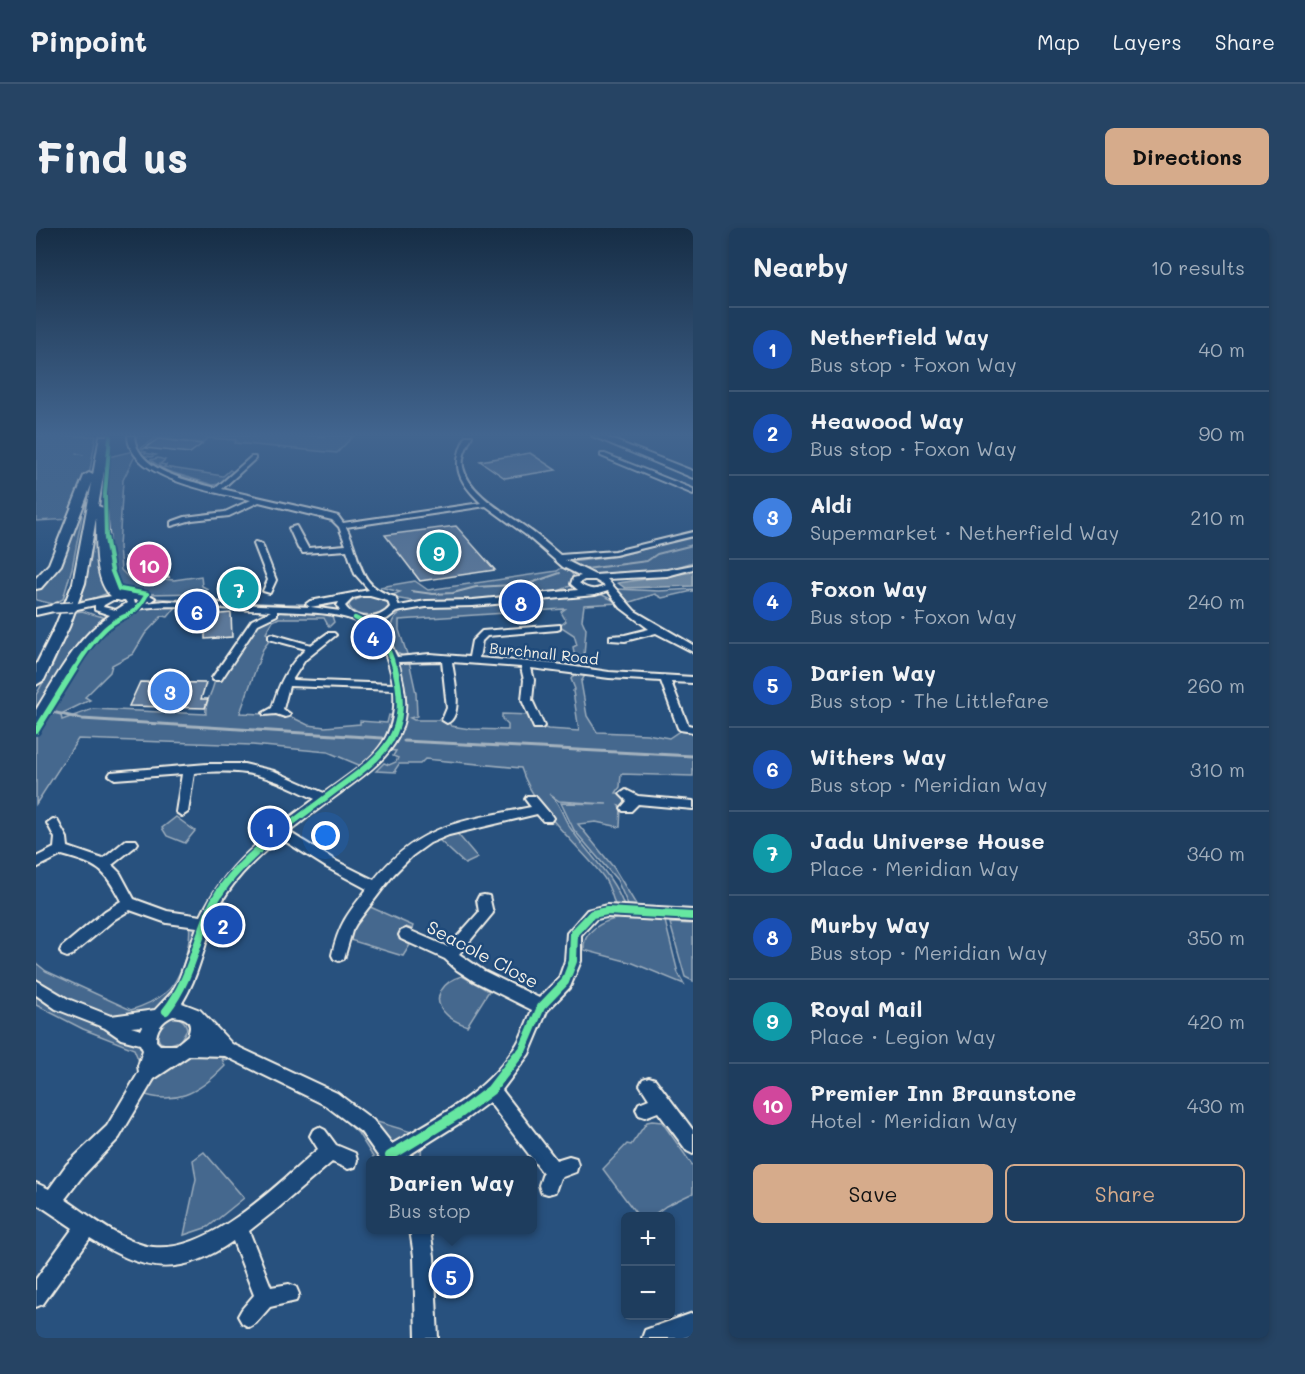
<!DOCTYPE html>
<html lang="en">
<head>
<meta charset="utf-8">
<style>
	:root { --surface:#1e3d5e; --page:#264464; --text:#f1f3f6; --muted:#a1aebc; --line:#3c5673; --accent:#d6ab8b }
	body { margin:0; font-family:Mali,sans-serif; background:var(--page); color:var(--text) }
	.controls { position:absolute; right:18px; bottom:18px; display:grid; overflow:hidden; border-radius:9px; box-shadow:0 3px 9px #0003 }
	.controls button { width:54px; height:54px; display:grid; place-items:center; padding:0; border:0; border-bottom:2px solid var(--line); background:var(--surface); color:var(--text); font:30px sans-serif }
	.you { position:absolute; left:290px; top:608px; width:21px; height:21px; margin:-15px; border:4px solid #fff; border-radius:50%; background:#1a73e8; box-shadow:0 0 0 9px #1a73e833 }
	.badge { display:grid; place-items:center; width:39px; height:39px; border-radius:50%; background:var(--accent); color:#fff; font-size:20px; font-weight:700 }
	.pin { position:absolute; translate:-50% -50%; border:3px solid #fff; box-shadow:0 2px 6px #0006 }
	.popup { position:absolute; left:330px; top:928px; width:171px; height:78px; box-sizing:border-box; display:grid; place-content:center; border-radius:9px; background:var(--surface); filter:drop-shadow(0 2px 4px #0005); font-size:20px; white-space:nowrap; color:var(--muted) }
	.popup b { font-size:22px; color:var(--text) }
	.popup::after { content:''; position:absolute; left:50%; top:100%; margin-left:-12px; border:12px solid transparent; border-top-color:var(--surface) }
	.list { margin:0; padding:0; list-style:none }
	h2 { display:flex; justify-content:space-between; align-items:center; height:78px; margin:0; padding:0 24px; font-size:26px }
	h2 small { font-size:20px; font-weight:400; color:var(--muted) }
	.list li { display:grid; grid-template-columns:39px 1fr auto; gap:18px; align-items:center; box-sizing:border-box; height:84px; padding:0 24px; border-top:2px solid var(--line) }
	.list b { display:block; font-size:22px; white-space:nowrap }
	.list p { margin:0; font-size:20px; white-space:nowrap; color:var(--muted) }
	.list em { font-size:20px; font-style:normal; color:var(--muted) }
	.actions { display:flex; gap:12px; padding:18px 24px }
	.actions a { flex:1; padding:14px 0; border:2px solid var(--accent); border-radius:9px; text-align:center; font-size:21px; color:var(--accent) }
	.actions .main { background:var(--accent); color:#111 }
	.map { position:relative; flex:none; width:657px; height:1110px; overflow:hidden; border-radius:9px }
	header { display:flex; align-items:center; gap:36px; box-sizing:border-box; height:84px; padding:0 30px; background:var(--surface); border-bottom:2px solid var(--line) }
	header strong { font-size:28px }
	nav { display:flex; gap:33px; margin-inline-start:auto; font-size:21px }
	.intro { display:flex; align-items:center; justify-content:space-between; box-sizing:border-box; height:144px; padding:0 36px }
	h1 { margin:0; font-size:42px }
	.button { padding:15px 27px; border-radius:9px; background:var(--accent); color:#111; font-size:21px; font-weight:700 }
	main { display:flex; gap:36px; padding:0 36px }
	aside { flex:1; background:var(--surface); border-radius:9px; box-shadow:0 3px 9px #0003 }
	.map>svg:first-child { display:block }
</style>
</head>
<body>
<header>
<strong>Pinpoint</strong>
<nav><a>Map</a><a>Layers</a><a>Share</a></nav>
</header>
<div class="intro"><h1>Find us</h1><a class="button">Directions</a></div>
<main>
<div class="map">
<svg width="657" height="1110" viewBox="0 0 657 1110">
	<rect width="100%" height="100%" fill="#28517e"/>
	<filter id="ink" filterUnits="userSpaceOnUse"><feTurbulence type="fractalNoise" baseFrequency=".0167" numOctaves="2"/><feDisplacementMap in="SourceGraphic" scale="12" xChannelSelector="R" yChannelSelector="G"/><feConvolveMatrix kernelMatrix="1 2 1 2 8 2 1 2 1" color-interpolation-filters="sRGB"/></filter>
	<g filter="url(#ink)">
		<g fill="#45688e" stroke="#9cacbb" stroke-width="1.5">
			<path d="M0,208H60L53,248L39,286L46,288L36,340L27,371L17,376L0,372V357L5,353L36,291L0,293Z"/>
			<path d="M100,208H317L301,225L199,215L200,212L172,210L166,215L120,210L105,220L108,221L106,223L110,224L109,225L120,227L115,229L105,227L100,220Z"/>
			<path d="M97,223L100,226L87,252L83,319L85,342L94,351L97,352L99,348L88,329L97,327L115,350L138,352L165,348L166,358L172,361L166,365L111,366L83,361C65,325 69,269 72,229Z"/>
			<path d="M122,230L129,232L124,236L130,237L128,239L187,248L194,242L197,244L183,256L177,257L131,243L114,232Z"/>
			<path d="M60,294L78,363L47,374L45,369L55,329Z"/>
			<path d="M657,308V334L635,341L557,346L546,343L535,334L582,328Z"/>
			<path d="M530,337L540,352L539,356L518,365L560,364L583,375L548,377L546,392L550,401L548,428L551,444L545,454L551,488L561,504L611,506L633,510L648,500L657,501V548L585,546L584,559L580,565L590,566L599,572L591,580L583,578L585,580L584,599L560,594L542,596L578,640L601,678L592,677L581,652L538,602L525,575L571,576L523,573L513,566C525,575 526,589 535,601C553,627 577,647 588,678L579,677C576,668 573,655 566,647C540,614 498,582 485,540L389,531L384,536H363L359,542L360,544L340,543L348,535L353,537L360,534L362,530L357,528L360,523L349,522L330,540L292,524L216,517L42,511L0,576V503L12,483L17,484C31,445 59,393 103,381C115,378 128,379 140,379L132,389L126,388L109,406L97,426L76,437L74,444L49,469L54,472L25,486L26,492L57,481L170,486C168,473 178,464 179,450L228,388L247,383L95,377L90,369L246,376H270L310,370L304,386L296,388L298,394L293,399L288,390H243L237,393L230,405L236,409L227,421L204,485L226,486L241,482L272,497L289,499L324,496V493L351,495L353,487L368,489L362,438L364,435L373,433L380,465L381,488L374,490L378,492H411L415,498L434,501L472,502V497L466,491V486L496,487L502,498L512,501L543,503L537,463L539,461L535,451L541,442L537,419L541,417L538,407L524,398L530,393L525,384L529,381L363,392V402L371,426L367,428L357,423C350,390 357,385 388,375L352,369L364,364L344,359L379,353L392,362L521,343Z"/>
			<path d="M581,361L623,363L657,361V363L626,370L619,366L591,375Z"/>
			<path d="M333,367L351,373L353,379C343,390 320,391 313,378L314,374Z"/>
			<path d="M46,383L67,389L64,398L7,479H0V467L18,435L39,384Z"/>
			<path d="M140,589L159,603L149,615L131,608L126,600Z"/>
			<path d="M419,603L442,630L429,636L402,611Z"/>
			<path d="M332,678L377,698L376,701L370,699L363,711L374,717L367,728L314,712L313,704Z"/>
			<path d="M583,690L629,693L642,745L648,756L597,735L548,722C546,703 567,693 583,690Z"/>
			<path d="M152,691L170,694L130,783L76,795L116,820L153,819L222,835L186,831L189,838C163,865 138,879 101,864L105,838L98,821L47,801L0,777V735L10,743L95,782C107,778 119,773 129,765C145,753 158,710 152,691Z"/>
			<path d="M634,695L657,696V753L649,749Z"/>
			<path d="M426,748L453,763L431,798C424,795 415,792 410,786C393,770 408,753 426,748Z"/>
			<path d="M132,790C142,789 149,790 151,801L144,813L131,817L124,814L120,806L125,793Z"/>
			<path d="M282,869L330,898L338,893L386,907L385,932H339L322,905Z"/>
			<path d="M616,893L626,894L657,938V965L630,978L616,988H602L567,941L591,916L595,917L611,894Z"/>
			<path d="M168,924L208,970L172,999L148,1007L160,951L157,932Z"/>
		</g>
		<path fill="#6e88a2" stroke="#a4b2be" stroke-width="1.5" d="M657,344V358L589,360L582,355Z"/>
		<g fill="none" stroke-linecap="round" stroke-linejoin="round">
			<path stroke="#a4b2be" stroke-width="1.5" d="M40,225L47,227"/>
			<g stroke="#a4b2be" stroke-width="2">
				<path d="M550,341L611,333L621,326L657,317"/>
				<path d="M375,363L397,366L417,365L440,359L492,356L524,345"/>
			</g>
			<g stroke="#a4b2be" stroke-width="3">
				<path d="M12,483L46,491L346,510"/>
				<path d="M368,513L657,528"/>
			</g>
		</g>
		<g fill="#5b7899" stroke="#f4f1e8" stroke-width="1.5">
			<path d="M122,211L166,216L154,225L109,220Z"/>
			<path d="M494,225L520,242L469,250L444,233Z"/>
			<path d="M420,298L459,342L384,353L349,307Z"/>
			<path d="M113,322L120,332H122L133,349L115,350L98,325Z"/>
			<path d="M200,354L214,355L213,357L220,358L214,366L186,364L192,355Z"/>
			<path d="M195,385L196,409L169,411V401H172L173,387Z"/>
			<path d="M104,454L170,455L165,471H172L169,480L93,478Z"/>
		</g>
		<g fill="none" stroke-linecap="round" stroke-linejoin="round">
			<defs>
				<g id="minor">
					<path d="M92,208H98C101,243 151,252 180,260L215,229H219V231L186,261L283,283L302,288L307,295L445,275C421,252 415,237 430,208H436C432,217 425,228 427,239C433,267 474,287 495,303C505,310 514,319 524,327L579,323L657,304V308L579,327L529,332L559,347L631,342L657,337V341L631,348L571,351L599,383L657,417V424L620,405L589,413L574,412V408L589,407L613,401L585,380L572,363L559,367L437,378L390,379L360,384L351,391L335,394L350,407L361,429L394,426L433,429L436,413L446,403L524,397V401L521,402L451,408L446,413L443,430L519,436L573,444L657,449V455L635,454L652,497L657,498V504L644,502L642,500L625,453L573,450L495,440L498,452L496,472L508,498L506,500H498L486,472L488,452L485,439L416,434C418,449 428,488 411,495L406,492L411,480L406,433L362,434C382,501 360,525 308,562C290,575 271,589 253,604L300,633L338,652C383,595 429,593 495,579L489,571L491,568H499L515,587L517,590L515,593H507L501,586L413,607L394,615L376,628L358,646L320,696L316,703L308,731L303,733L298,731L296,727C303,696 312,685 331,661L290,639L244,610C218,632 192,656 179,688C168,717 163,748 146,775L164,782L196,816L301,865L337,892L356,916C402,889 452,864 481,816C487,806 491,793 496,782L438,753L421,742L409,731L365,711L363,707L365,703L370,701L375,703L412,719L443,684L441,672L443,668L448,667L453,668L457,685L423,726L448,743L503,770L523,750L529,733L531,705L551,682L571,677L657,682V694L571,689L560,691L545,707V733L534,759L511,783L493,826L466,862L520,932L533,928L540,930L542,937L540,944L524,950L519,964L512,966L505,964L503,957L507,945L453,874L430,891L365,932H345L325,904L289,877L189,828L154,827L118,851L83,910L45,950L29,971C53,987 88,1016 117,1019C175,1025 240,957 282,921L274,908L277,902L283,899L289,902L300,917L319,925L321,932L319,939L312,941L296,934L241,981L213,1003L235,1059L253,1056L260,1059L263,1066L260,1073L234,1079L220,1095L213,1099L206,1095L202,1088L206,1081L218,1067L197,1013C142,1051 108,1044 54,1010L7,1076L0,1079V1051L37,1000L0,975V955L13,961L31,936L71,898L103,844L102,838L107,822L104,816L85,811L69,800L20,781L0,767V752L32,771L75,788L119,782L136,764L143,752L161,699L131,695L94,682L79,691L36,727L31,729L26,727L24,723L26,719L69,683L85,673C68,640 62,637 26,627L0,640V629L18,620L19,610L11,595L17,591L21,592L31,610L32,619L67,631L90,612H100L102,615L100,618L76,637L84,645L98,671L131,683L165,688C189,636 234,604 279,571C231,547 212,540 158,545L152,584L146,588L140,584L146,546L79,551L73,547L75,544L171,536H208L238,543L288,565C329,535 362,520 358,462L253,458L247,481L254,486L253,488L249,489L240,486L228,487L227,485L236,480C243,456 251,438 270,421L233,411V407L236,406L275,417L292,405H298L300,407L269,432L256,452L357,456C346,382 305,386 241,383V387L222,396L185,452H177L176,450L216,392L235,383C203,382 117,372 92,384C52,401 28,455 5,490L0,493V482C21,448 40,410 74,387L59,382V377L37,382L34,381V377C54,372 103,359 119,370L115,373L98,372L99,376L128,373L275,379L304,383L301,378L303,374L274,379L270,376L274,373L333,362L319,346L311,322L267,325L262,320L253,300L260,298L272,320L310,317L303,299L296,292L223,274L193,288L156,292L135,298V294L149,289L189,284L215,272C182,265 93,251 92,208ZM450,278L490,307L527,339L545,348L537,350L535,356L542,362L437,372L390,373L363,378L359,369C319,358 326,329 310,299ZM548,352H559L569,358C560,363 551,362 543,355ZM326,368H334L352,373L354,379C343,393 319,393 309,378L317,370ZM77,372H89L91,375L80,382L67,379L68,377ZM137,788C150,789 158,793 152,807L140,817H124L120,813C120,801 126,793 137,788ZM107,798L105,802L95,799Z"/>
					<path d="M565,226H569L657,261V266L565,228Z"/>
					<path d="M219,314L226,316L240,352L234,365L227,363L232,352L218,316Z"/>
					<path d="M19,377L24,380L22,382L0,387V381Z"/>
					<path d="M590,562L602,568L657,573V581L602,576L595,583H587L585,580L591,573L584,566Z"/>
					<path d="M613,849L619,851L657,902V926L651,923L622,884L609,889L603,887L600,881L603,875L613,871L604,857L607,851Z"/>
					<path d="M374,1002H394L398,1028L402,1110H380L378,1028Z"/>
					<path d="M657,1085V1107L647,1110H606L609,1102Z"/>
				</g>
				<g id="highway">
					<path d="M64,208H74L62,278L70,281L76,350L80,357L92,369L85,373C56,366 61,314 60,290L49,355L33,399L8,452L0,457V437L19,399L37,355L56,255L25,337L5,360L0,361V350L13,336L48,248L53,245L57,247Z"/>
					<path d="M556,208H567L657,243V250Z"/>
				</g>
			</defs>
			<use href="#minor" stroke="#f4f1e8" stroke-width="4"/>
			<use href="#highway" stroke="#f4f1e8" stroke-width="4"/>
			<use href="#minor" fill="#1f4a7a" fill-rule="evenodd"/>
			<use href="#highway" fill="#1f4a7a" fill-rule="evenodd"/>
			<defs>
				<path id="minor-bridge" d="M19,380L37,379"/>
			</defs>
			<use href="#minor-bridge" stroke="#f4f1e8" stroke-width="12" stroke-linecap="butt"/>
			<use href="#minor-bridge" stroke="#1f4a7a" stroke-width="9"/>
			<defs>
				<path id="cycleway-far4" d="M70,310L69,266L74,208"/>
				<g id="cycleway-far3">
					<path d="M319,390C344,401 352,416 359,442"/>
					<path d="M38,442C47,427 56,413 69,401C87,384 97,392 111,366L83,361L76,343L70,309"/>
				</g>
				<g id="cycleway-far2">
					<path d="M0,503L39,440"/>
					<path d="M235,611C256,594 279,578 301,561C350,526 375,506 359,440"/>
				</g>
				<g id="cycleway-far1">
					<path d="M130,783C156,750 160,711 178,674C191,649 215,628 236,610"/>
					<path d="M480,830L487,821L505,779L529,754L537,733L538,705L556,686L571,683L657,688"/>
				</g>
				<path id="cycleway" d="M354,928L424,885L455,862L481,828"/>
			</defs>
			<use href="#cycleway-far4" stroke="#1f4a7a" stroke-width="6"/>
			<use href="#cycleway-far3" stroke="#1f4a7a" stroke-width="8"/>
			<use href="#cycleway-far2" stroke="#1f4a7a" stroke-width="10"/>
			<use href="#cycleway-far1" stroke="#1f4a7a" stroke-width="11"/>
			<use href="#cycleway" stroke="#1f4a7a" stroke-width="14"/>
			<use href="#cycleway-far4" stroke="#66e7a1" stroke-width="4"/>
			<use href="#cycleway-far3" stroke="#66e7a1" stroke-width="4.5"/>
			<use href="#cycleway-far2" stroke="#66e7a1" stroke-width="6"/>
			<use href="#cycleway-far1" stroke="#66e7a1" stroke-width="8"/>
			<use href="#cycleway" stroke="#66e7a1" stroke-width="10"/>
		</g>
	</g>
	<linearGradient id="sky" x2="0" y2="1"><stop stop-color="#162d45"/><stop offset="0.57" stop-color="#42658f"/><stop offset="1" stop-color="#42658f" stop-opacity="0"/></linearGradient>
	<rect width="657" height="363" fill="url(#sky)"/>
	<g text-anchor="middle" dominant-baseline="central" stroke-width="5" stroke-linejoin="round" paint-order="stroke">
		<g font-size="15" fill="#f4f1e8" stroke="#1f4a7a">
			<text transform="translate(508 425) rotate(6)">Burchnall Road</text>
		</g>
		<g font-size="18" fill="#f4f1e8" stroke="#1f4a7a">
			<text transform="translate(447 726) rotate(28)">Seacole Close</text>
		</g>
	</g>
</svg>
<div class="controls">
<button>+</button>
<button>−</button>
</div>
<div class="you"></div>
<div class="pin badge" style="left:234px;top:600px;background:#1a4fb4">1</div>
<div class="pin badge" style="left:187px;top:697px;background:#1a4fb4">2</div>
<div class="pin badge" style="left:134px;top:463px;background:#3f7fe0">3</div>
<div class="pin badge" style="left:337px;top:409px;background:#1a4fb4">4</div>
<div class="pin badge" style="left:415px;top:1048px;background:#1a4fb4">5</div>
<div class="popup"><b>Darien Way</b>Bus stop</div>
<div class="pin badge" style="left:161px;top:383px;background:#1a4fb4">6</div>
<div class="pin badge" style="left:203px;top:361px;background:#0f9aa8">7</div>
<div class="pin badge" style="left:485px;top:374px;background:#1a4fb4">8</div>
<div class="pin badge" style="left:403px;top:324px;background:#0f9aa8">9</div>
<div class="pin badge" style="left:113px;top:336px;background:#d1479c">10</div>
</div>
<aside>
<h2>Nearby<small>10 results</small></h2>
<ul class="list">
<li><span class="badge" style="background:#1a4fb4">1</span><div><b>Netherfield Way</b><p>Bus stop · Foxon Way</p></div><em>40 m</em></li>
<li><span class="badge" style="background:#1a4fb4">2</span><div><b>Heawood Way</b><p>Bus stop · Foxon Way</p></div><em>90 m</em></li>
<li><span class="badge" style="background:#3f7fe0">3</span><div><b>Aldi</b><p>Supermarket · Netherfield Way</p></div><em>210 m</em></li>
<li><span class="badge" style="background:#1a4fb4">4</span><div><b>Foxon Way</b><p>Bus stop · Foxon Way</p></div><em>240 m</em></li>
<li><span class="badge" style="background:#1a4fb4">5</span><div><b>Darien Way</b><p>Bus stop · The Littlefare</p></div><em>260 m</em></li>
<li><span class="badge" style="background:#1a4fb4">6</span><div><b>Withers Way</b><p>Bus stop · Meridian Way</p></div><em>310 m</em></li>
<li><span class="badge" style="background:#0f9aa8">7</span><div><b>Jadu Universe House</b><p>Place · Meridian Way</p></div><em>340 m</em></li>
<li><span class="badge" style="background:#1a4fb4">8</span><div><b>Murby Way</b><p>Bus stop · Meridian Way</p></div><em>350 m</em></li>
<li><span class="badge" style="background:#0f9aa8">9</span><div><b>Royal Mail</b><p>Place · Legion Way</p></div><em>420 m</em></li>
<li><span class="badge" style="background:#d1479c">10</span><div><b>Premier Inn Braunstone</b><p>Hotel · Meridian Way</p></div><em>430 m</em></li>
</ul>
<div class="actions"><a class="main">Save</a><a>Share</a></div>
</aside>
</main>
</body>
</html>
